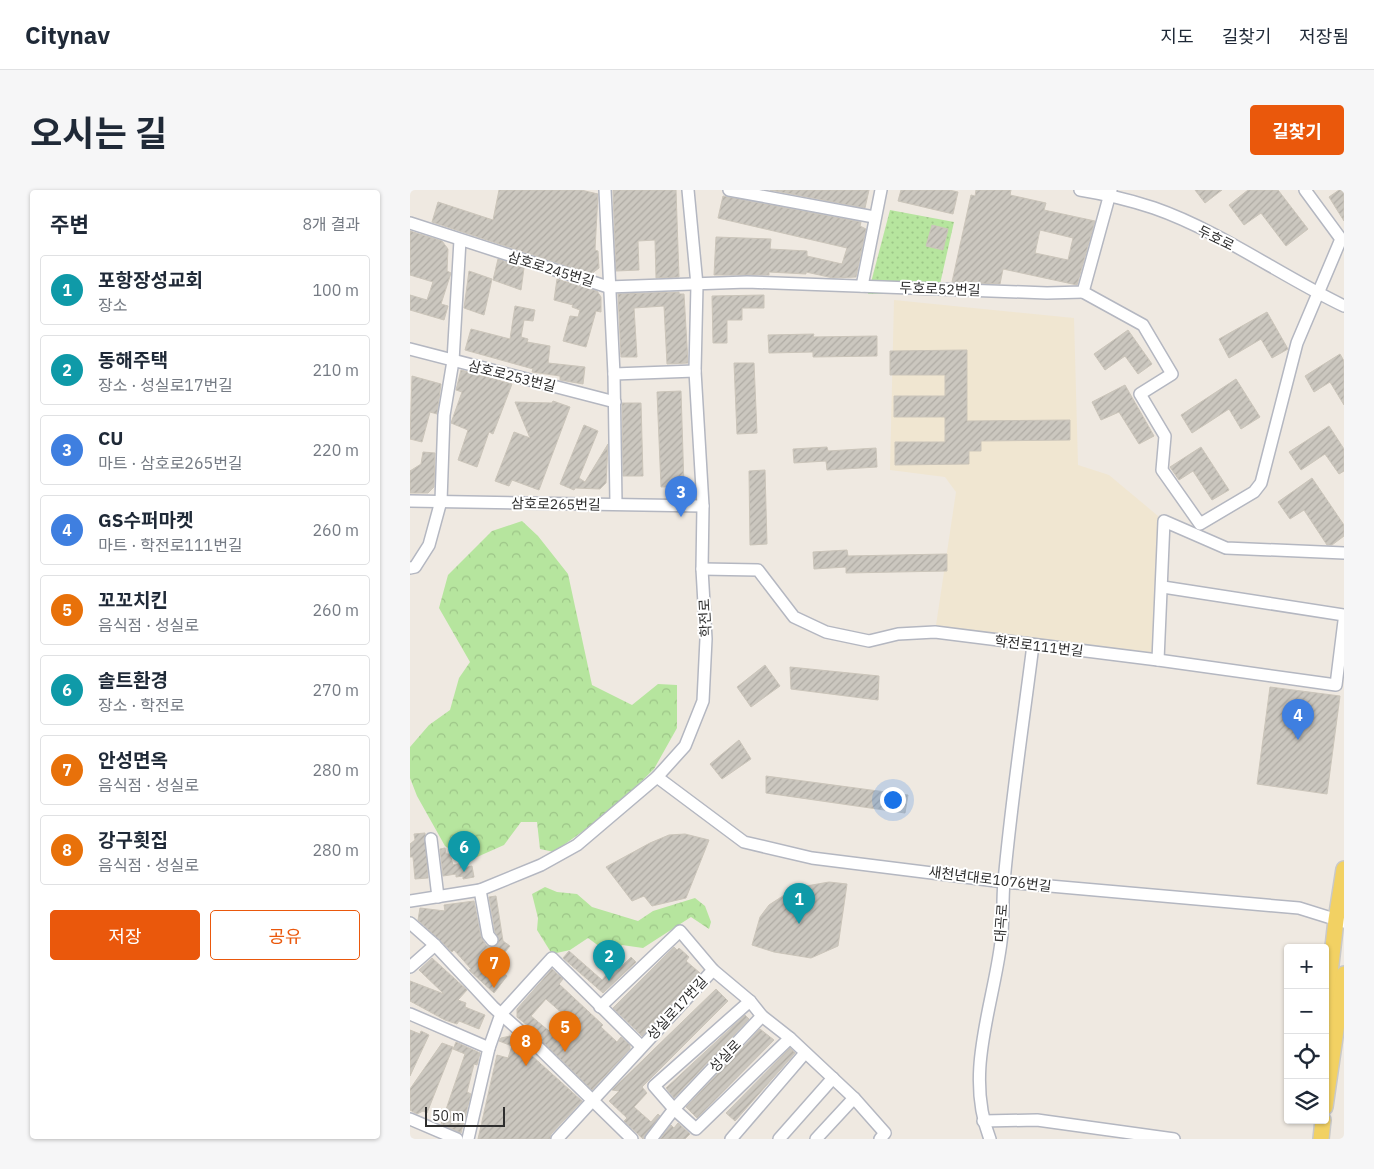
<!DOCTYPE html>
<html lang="ko">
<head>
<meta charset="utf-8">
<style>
	:root { --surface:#fff; --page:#f6f6f7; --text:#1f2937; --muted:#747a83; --line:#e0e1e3; --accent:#ea580c }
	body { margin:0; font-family:"IBM Plex Sans","Noto Sans KR",sans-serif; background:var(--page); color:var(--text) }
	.controls { position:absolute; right:15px; bottom:15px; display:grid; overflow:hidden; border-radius:5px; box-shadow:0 1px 4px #0004 }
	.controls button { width:45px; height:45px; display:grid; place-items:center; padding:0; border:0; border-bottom:1px solid var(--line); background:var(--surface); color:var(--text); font:25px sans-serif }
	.scale { position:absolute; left:15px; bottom:12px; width:80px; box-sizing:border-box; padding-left:5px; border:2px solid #2e2e2e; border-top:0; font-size:14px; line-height:18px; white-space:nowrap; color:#2e2e2e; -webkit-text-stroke:4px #fff; paint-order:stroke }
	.you { position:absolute; left:482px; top:609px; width:18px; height:18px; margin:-12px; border:4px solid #fff; border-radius:50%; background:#1a73e8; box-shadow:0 0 0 8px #1a73e833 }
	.badge { display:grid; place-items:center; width:32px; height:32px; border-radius:50%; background:var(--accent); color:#fff; font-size:16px; font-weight:700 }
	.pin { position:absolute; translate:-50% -41px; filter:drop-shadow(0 1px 2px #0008) }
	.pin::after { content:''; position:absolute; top:26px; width:18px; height:15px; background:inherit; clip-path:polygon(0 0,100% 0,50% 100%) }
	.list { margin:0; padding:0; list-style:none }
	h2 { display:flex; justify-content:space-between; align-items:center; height:65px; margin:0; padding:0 20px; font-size:21px }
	h2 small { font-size:16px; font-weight:400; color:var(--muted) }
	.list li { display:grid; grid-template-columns:32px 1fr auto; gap:15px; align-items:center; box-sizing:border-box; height:70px; margin:0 10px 10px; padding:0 10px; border:1px solid var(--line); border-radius:5px }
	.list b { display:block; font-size:19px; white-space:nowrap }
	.list p { margin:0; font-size:16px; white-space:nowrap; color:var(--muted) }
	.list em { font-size:16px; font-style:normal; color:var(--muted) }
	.actions { display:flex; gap:10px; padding:15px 20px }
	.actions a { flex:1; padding:11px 0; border:1px solid var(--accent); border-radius:5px; text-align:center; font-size:18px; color:var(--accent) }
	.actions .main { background:var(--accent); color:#fff }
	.icon { flex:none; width:28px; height:28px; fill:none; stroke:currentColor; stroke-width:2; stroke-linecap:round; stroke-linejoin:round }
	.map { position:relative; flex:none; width:934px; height:949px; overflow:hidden; border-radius:5px }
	header { display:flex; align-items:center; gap:30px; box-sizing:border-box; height:70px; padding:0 25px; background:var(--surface); border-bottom:1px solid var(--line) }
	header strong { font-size:24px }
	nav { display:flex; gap:28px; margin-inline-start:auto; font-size:18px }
	.intro { display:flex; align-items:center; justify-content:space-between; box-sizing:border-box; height:120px; padding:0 30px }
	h1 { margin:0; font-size:35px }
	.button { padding:12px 22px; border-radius:5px; background:var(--accent); color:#fff; font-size:18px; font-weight:700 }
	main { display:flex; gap:30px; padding:0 30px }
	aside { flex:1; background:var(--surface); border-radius:5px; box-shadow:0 1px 4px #0004 }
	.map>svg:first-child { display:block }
</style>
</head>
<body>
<header>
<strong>Citynav</strong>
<nav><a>지도</a><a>길찾기</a><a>저장됨</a></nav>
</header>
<div class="intro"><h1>오시는 길</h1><a class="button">길찾기</a></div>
<main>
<aside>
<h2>주변<small>8개 결과</small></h2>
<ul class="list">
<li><span class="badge" style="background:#0f9aa8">1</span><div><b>포항장성교회</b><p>장소</p></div><em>100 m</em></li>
<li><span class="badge" style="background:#0f9aa8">2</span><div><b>동해주택</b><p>장소 · 성실로17번길</p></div><em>210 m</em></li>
<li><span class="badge" style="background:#3f7fe0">3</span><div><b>CU</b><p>마트 · 삼호로265번길</p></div><em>220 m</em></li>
<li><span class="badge" style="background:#3f7fe0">4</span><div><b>GS수퍼마켓</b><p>마트 · 학전로111번길</p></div><em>260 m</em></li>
<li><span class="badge" style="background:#e8710a">5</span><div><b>꼬꼬치킨</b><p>음식점 · 성실로</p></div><em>260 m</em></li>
<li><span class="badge" style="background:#0f9aa8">6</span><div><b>솔트환경</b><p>장소 · 학전로</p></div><em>270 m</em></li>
<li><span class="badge" style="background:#e8710a">7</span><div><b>안성면옥</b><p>음식점 · 성실로</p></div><em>280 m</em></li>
<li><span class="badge" style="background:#e8710a">8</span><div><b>강구횟집</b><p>음식점 · 성실로</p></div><em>280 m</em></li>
</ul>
<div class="actions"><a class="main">저장</a><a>공유</a></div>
</aside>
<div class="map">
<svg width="934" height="949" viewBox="0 0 934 949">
	<defs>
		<pattern id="forest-crowns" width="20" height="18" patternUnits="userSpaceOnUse" patternTransform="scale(1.25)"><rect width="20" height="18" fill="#b6e59e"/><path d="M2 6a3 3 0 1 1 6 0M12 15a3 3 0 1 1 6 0" fill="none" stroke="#9dc588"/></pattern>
		<pattern id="park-dots" width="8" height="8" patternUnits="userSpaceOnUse" patternTransform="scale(1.25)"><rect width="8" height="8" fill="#b6e59e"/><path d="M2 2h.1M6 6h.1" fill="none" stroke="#9dc588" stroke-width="1.8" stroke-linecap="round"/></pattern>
		<pattern id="building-hatch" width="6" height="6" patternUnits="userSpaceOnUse" patternTransform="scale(1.25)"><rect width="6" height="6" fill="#cbc7bf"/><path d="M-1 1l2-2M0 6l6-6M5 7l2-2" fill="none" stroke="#afaba4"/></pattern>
	</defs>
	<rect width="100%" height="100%" fill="#efe9e1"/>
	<path fill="#f0e6d1" d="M484,110L664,128L668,275L699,285L754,331L748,470L525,442L546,302L535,287L480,280Z"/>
	<g fill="url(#forest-crowns)">
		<path d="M112,331L128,346L158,384L182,495L222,515L248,494L267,495V538L244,579L201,621L144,662L130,659L127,632H111L94,655L58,671L35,656L7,606L0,588V557L19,535L40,520L49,488L60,472L29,418L38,385L82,341Z"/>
		<path d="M135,697L147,702L167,704L182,717L228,731L243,721L285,708L295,716L301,732L299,739L281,727L233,758L212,755L205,768L178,748L160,760L142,764L127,740L128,728L122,704Z"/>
	</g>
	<path fill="url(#park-dots)" d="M480,20L544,32L528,103L458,104Z"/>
	<g fill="url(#building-hatch)" stroke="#cbc5ba" fill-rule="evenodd">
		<path d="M89,0H171L188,4L185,60L188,61L189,78L181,84L22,32L28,12L83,30Z"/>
		<path d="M203,0H266L269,87L246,88L245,50L228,51L229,80L206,81Z"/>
		<path d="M360,0H459L455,18Z"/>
		<path d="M491,0H539L548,2L543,24L488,11Z"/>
		<path d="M566,0H601L600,5L636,13L634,20L685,31L667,95L593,79L590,94L542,92L561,5L565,6ZM630,40L663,48L658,70L625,63Z"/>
		<path d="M785,0H812L795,13Z"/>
		<path d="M838,0H868L898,39L876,56L851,23L834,35L819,15Z"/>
		<path d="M929,0H934V31L919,7Z"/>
		<path d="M313,6L451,32L450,36L456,39L446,87L423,88L396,82V84L359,82V85H304L306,47L361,49L360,59L397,61V66L432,74L437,58L308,28Z"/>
		<path d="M522,35L538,39L533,60L516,56Z"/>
		<path d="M0,41L32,51L38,59L37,81L41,83L31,114L38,116L34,130L0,120V105L17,110L23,92L0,85Z"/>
		<path d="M88,69L114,78L111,100L83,90Z"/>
		<path d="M59,81L82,89L74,125L54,118Z"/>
		<path d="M147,89L187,101L191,107V122L186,121L176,157L153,151L160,126L168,127L170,120L162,117L163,115L144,110Z"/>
		<path d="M269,102V104H274L278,173L257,174L254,116L224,118L227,167H211L208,104Z"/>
		<path d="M354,105V118H332V130H317V153H303L302,106Z"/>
		<path d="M105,116L125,120L123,131L114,130L111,147L118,149L117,152L140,156L138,173L175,177L173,194L150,190V186L122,182L123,179L55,160L61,139L100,149Z"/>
		<path d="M857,122L878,159L862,168L851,149L819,168L809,149Z"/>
		<path d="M718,140L742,174L728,184L715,166L695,180L684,164Z"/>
		<path d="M404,144L403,147L467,146V166L403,167V162L359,163L358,145Z"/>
		<path d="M557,160V231L660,230V250L571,251V261H559V274L485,275V252H535V227H484V206H535V185H480V161Z"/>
		<path d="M930,164L934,171V215L920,192L904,202L895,186Z"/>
		<path d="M324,173H344L347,243L327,244Z"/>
		<path d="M51,180L102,194L83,244L79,242L67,277L48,270L58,240L41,233L52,202L46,200Z"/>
		<path d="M2,186L31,194L27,224L20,222L12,252L0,249Z"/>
		<path d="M826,189L850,227L831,239L819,219L782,243L771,225Z"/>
		<path d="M715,195L744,246L729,254L709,222L691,230L682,212Z"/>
		<path d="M271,201L274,296L251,297L247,202Z"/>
		<path d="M143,211L160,217L129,300L102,290L99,296L85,291L104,242L120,248L105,212L142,213Z"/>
		<path d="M212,213H231L233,286H213Z"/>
		<path d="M174,235L188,241L169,288L175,292L198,254L196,293L190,299L165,298L164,300L150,294Z"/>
		<path d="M919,236L934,259V281L929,284L915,264L891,280L879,262Z"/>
		<path d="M417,257L418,261L466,258L467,277L417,280L416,271L384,273L383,259Z"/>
		<path d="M791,257L819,300L802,310L783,281L769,290L760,277Z"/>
		<path d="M13,262L25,263L24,297L18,303H0V281L11,274Z"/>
		<path d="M355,280L357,354L340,355L339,281Z"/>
		<path d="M902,288L934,335V346L922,355H917L894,320L880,329L868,312Z"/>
		<path d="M437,360L438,366L537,364V381L436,383V377L404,379L403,362Z"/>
		<path d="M355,475L370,496L341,517L327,497Z"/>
		<path d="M380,477L469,486L468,510L381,499Z"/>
		<path d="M860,497L930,506L917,604L847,594Z"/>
		<path d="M329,550L341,569L312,589L300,574Z"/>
		<path d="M356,586L498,605L495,623L356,603Z"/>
		<path d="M15,643L18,688L5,689L3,667H0V654L5,650L4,644Z"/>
		<path d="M275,644L299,650L276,708L242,716L234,706L222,711L196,677L240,653L259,645Z"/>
		<path d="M35,658L36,664H40L43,675L52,673L53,678L62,676L64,687L53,689V686L46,687V684L33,686L30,659Z"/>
		<path d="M419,692L437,694L428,756L401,768L364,762L342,755L350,727L359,715L385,698Z"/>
		<path d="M86,706L93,751L100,756L83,776L97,786L84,803L59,780L61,779L44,760L42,762L8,730L10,718L35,721L34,715L64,711L71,747L76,755L84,757L89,749L85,742L79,707Z"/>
		<path d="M264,757L267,760L269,758L279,767L276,771L290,783L232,846L203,818Z"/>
		<path d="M159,761L192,790L203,777L207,781L221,767L226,772L193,803L153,768Z"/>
		<path d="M22,768L57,800L48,810L56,813L55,817L75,825L69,839L49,831L47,834L35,830L0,811V791L34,804L9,780Z"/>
		<path d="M142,779L153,789L149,794L193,835L191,837L207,852L211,847L220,855V859L182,900L131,850L133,848L107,827V819ZM136,809L153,824L139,841L121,826Z"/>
		<path d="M306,799L318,811L232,897L237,903L224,917L241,932L248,924L250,926L233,949L214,931L217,928L199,911L209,901L202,900Z"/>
		<path d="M335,825L339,829L264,908L256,898Z"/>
		<path d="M350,839L364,850L287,928L276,917Z"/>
		<path d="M0,840L10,844L11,841L19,845L0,886Z"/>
		<path d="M100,846L172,911L141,944L140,949H68L87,865L98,868L102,856L89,851L91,848Z"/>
		<path d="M46,852L70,863L67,875L64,874L57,902L61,904L51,943L31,934L55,864L43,859Z"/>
		<path d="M32,853L43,857L17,923L13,921L7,924L0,920V899Z"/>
		<path d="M380,858L385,863L325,931L316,923Z"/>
		<path d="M268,933L280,944L275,949H250L261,935L264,938Z"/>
	</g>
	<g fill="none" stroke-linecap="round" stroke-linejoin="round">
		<defs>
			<g id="minor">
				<path d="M195,0L204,184L206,314"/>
				<path d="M319,0L464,27"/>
				<path d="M670,0C695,4 720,10 744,18C810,41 871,86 934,116"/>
				<path d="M0,33L198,97L337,92L637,103L673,102L701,0"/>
				<path d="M452,96L471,0"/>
				<path d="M673,102L733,135L762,184L730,204L755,246L752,280L790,334L844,302L851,293L887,153L931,49L895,0"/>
				<path d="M0,159L205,212"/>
				<path d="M204,184L285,181"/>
				<path d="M0,311L293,316"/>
				<path d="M0,378L5,377L19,355L31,311L34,225L43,171L50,50"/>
				<path d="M292,379L348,380L384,427L416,442L459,451L488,444L525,442L748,470L926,495L934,431"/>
				<path d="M753,397L934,425"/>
				<path d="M748,470L754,331L816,358L934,363"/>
				<path d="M247,587L334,652L402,668L594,692L889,718L934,732"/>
				<path d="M21,649L28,707"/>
				<path d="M70,700L78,745L82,750"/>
				<path d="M0,711L70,700L131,675L167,655L247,587L275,556L293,511L296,449L292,379L293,316L285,181L287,95L278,0"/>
				<path d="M0,733L25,755L83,817L129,858L222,949"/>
				<path d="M0,777L25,755"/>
				<path d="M340,811L244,896L264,919L286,939L380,848"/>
				<path d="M190,817L270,741L303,780L340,811L352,826L380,848L444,908L475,943L470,949"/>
				<path d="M0,824L79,858"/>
				<path d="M0,929L47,949"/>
				<path d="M573,931L627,930L764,949"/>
				<path d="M58,949L79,858L91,824L142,768L231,856"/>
				<path d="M147,949L303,780"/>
				<path d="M241,949L264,919L352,826"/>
				<path d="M321,949L395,863"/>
				<path d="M369,949L423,888"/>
				<path d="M406,949L444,908"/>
				<path d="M580,949C554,884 583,817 591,752C594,732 592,712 594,692C601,613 613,534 623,455"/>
			</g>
			<g id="major">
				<path d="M915,828L926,730L934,679"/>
				<path d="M915,917L934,784"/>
				<path d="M911,949L913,930"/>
			</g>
		</defs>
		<use href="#minor" stroke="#b4b7c1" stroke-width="14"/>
		<use href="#major" stroke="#c9c9c9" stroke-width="18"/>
		<use href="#minor" stroke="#fff" stroke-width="11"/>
		<use href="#major" stroke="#f2d163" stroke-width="15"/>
	</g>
	<g text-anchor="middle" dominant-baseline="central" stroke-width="4" stroke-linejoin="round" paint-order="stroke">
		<g font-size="14" fill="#2e2e2e" stroke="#fff">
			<text transform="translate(806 48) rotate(26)">두호로</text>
			<text transform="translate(141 79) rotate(17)">삼호로245번길</text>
			<text transform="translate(530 99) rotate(2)">두호로52번길</text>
			<text transform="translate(102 186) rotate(14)">삼호로253번길</text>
			<text transform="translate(146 314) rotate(1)">삼호로265번길</text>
			<text transform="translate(295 428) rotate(-93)">학전로</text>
			<text transform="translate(629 456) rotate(7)">학전로111번길</text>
			<text transform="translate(580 689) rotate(7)">새천년대로1076번길</text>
			<text transform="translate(591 733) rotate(-86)">대곡로</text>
			<text transform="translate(267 818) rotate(-47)">성실로17번길</text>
			<text transform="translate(315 866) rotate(-46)">성실로</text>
		</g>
	</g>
</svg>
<div class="controls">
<button>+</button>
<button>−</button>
<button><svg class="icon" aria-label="locate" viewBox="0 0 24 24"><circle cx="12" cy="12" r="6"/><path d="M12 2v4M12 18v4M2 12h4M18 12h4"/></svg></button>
<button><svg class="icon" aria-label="layers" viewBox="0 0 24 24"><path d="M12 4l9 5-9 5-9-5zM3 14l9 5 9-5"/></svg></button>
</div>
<div class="scale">50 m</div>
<div class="you"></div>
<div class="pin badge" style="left:389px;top:734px;background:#0f9aa8">1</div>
<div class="pin badge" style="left:199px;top:791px;background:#0f9aa8">2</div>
<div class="pin badge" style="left:271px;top:327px;background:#3f7fe0">3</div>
<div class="pin badge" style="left:888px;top:550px;background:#3f7fe0">4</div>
<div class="pin badge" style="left:155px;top:862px;background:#e8710a">5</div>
<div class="pin badge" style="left:54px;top:682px;background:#0f9aa8">6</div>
<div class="pin badge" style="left:84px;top:798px;background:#e8710a">7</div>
<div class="pin badge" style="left:116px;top:876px;background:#e8710a">8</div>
</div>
</main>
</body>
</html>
